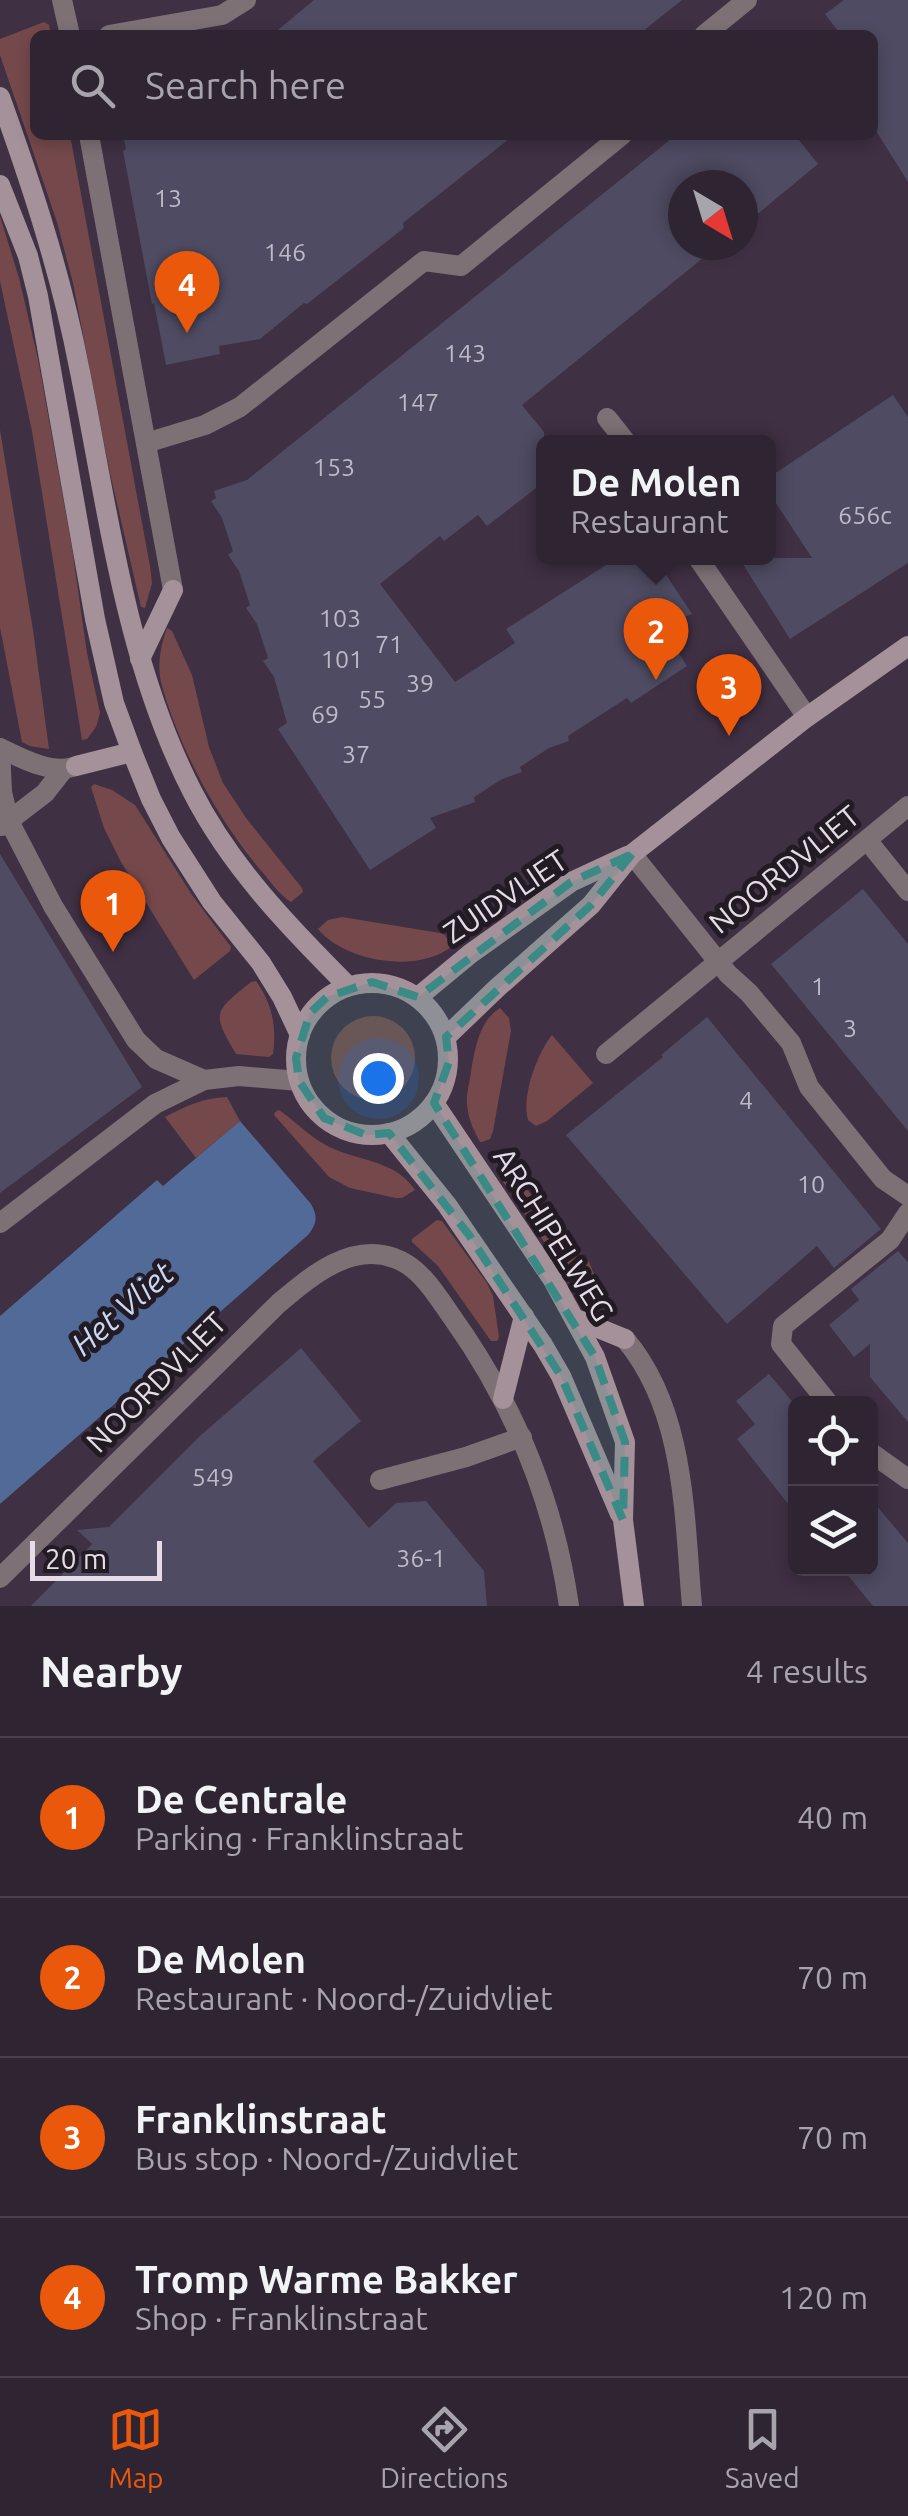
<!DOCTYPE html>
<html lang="en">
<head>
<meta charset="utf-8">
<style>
	:root { --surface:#2f2432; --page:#372c3a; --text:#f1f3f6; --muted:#a7a4ac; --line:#4a414d; --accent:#ea580c }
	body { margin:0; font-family:Ubuntu,sans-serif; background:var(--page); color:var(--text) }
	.controls { position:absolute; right:30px; bottom:30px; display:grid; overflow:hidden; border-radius:15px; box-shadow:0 5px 15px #0003 }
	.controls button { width:90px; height:90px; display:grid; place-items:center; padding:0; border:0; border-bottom:2px solid var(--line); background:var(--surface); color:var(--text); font:50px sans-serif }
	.compass { position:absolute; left:668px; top:170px; width:90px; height:90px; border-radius:50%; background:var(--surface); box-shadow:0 5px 15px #0003; rotate:142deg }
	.scale { position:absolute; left:30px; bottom:25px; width:132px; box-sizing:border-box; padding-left:10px; border:5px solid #e5dce7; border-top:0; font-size:28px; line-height:35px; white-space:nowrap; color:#e5dce7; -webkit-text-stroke:8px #221b24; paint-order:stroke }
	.you { position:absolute; left:378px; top:1078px; width:35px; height:35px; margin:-25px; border:8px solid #fff; border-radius:50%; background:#1a73e8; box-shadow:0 0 0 15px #1a73e833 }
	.badge { display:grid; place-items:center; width:65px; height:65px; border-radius:50%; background:var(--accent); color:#fff; font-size:32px; font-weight:700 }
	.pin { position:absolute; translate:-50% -82px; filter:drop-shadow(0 2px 5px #0008) }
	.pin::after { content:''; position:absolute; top:52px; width:35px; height:30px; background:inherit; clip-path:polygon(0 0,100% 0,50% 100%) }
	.popup { position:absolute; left:536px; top:435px; width:240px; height:130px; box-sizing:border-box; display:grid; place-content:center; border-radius:15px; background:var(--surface); filter:drop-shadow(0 2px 8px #0005); font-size:32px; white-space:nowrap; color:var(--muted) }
	.popup b { font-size:38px; color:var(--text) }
	.popup::after { content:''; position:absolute; left:50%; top:100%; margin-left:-20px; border:20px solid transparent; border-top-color:var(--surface) }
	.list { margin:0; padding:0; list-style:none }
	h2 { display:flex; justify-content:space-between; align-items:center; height:130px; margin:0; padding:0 40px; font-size:42px }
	h2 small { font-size:32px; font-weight:400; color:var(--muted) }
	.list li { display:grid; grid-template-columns:65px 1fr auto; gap:30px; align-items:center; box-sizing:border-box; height:160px; padding:0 40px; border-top:2px solid var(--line) }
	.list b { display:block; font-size:38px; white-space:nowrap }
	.list p { margin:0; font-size:32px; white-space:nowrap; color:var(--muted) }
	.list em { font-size:32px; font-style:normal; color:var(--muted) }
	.icon { flex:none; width:55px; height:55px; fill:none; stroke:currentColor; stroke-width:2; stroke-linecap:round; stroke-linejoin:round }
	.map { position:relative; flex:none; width:908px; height:1606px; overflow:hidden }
	.search { position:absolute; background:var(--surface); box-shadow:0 5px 15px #0003; left:30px; right:30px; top:30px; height:110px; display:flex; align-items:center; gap:25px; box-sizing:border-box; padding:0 35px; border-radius:15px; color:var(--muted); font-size:38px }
	.sheet { height:770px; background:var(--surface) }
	nav { display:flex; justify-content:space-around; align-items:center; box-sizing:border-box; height:140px; border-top:2px solid var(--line); background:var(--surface); font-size:28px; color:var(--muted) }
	nav a { display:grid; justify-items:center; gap:5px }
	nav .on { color:var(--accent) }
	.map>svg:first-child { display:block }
</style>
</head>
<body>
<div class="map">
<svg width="908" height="1606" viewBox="0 0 908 1606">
	<rect width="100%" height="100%" fill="#3f3043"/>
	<g fill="#75494b">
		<path d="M44,22L49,25L51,35H35V135H70L150,566L152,583L145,608L141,607L110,473L73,283L57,222L0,55V39Z"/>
		<path d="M0,216L19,278L38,359L72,548L87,653L100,713L96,727L87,739L82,740L32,431L0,281Z"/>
		<path d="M0,430L33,630L49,749L30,746L22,742L0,627Z"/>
		<path d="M167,628L172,631L192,675L209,747L223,783L246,818L302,888L303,892L291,902C280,895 272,884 264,874C220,824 178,747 161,682C157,665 161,643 167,628Z"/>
		<path d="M94,784L112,790L135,805L192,895L231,947L230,951L194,980L121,862L104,828L91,787Z"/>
		<path d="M342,917L440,933L445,935L452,946C419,974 345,962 318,929L328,920Z"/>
		<path d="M256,981C272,1003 277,1027 273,1054L269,1057L236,1054C211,1012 214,1012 251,982Z"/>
		<path d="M500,1008L509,1018L511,1031L493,1131L490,1139L482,1142H480C473,1129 468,1118 467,1104C466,1093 470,1082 471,1072C475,1049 479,1021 500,1008Z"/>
		<circle cx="373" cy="1058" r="42"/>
		<path d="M552,1035L593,1083L547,1121L536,1126L528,1120C521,1096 537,1054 552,1035Z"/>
		<path d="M227,1097L240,1121L196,1158L165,1117C186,1106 203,1098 227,1097Z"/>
		<path d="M279,1110C295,1121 308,1135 324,1144C355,1162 394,1158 415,1190L402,1198H396L350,1188L329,1177L274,1115L275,1112Z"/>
		<path d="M508,1170L512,1172L589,1262L603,1296L611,1308L610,1312L596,1305L575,1287L502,1180V1175Z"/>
		<path d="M437,1220L442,1221L487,1283L493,1296L499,1337L497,1341H491L438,1266L412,1242V1239Z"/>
	</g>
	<path fill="#526a98" d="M240,1121L311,1204C318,1217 317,1223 308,1235L0,1504V1316L157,1180L163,1186Z"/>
	<g fill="#4e4b62">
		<path d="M314,0H682L638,35H272Z"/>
		<path d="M844,0H908V182L873,126V35H841L825,14Z"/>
		<path d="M123,135H514L403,223L404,228L362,261L307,304L304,303L260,339L219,346L220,354L166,365L154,303L152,304L123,151L126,149Z"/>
		<path d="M676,135H795L818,164L743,226V185H683V245H719L522,405L544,432V482L487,526L478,515L444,541L440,536L380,584L455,682L515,643L506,629L617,558H655L692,614L661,626L687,666L631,703L627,698L568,736L569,741L549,748L520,767L522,772L502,779L474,797L475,802L430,818L436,828L370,870L278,729L287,723L274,677L263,661L268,658L257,624L246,608L250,605L239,571L228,555L233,551L222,518L211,501L216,498L214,491L247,480Z"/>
		<path d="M893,395L908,417V563L790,639L739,558H812L768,491V478Z"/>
		<path d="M0,854L142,1087L0,1193Z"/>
		<path d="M863,889L908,944V1131L771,964Z"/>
		<path d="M707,1017L881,1229L834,1268L817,1246L727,1324L566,1135L663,1057L661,1055Z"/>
		<path d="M898,1251L908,1262V1422L870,1377V1344L854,1357L829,1325L859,1300L851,1289Z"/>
		<path d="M301,1348L361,1421L313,1461L369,1528L396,1503L426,1501L484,1571L487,1606H31L92,1544L77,1530L109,1527L201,1435Z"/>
		<path d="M769,1374L796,1406V1514L737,1439L755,1424L736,1401Z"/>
		<path d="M870,1498L908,1543V1606H873L842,1568H870Z"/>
	</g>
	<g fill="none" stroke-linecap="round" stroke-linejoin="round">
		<g stroke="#7d7176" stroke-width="20">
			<path d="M607,418L626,442"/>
			<path d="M698,558L807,717"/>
			<path d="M0,748L2,792L9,821L53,906L136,1040L156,1059L204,1080"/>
			<path d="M0,748C21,758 50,774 73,767"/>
			<path d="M2,826L45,793L63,770"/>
			<path d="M0,1223L155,1104L204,1080L239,1076L299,1081"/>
			<path d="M380,1480L466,1457L522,1437"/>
		</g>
		<g stroke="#7d7176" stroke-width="20">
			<path d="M62,0L70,35"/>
			<path d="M109,35L222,15L246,0"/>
			<path d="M704,35L747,0"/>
			<path d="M89,135L173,590"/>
			<path d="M146,443L205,425L240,407L424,261L461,266L622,135"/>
			<path d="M867,840L908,891"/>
			<path d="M632,854L728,974L749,993L791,1043L809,1087L883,1179L908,1196"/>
			<path d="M606,1054L908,806"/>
			<path d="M625,1339C686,1411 684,1517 692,1606"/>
			<path d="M829,1404L781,1344L783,1326L890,1240L908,1213"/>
			<path d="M870,1452L908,1479"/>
			<path d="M0,1578L279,1303C310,1277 350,1242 394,1258C421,1267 437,1296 452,1317C514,1404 554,1501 569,1606"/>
		</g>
		<g stroke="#a49199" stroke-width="20">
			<path d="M0,97C32,186 61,274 79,367C108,509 125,660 192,791C230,866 289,927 348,986"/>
			<path d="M0,185L28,256L38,296L95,619L114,703L132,752L151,799L171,838L212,902L261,963L282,997L300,1035"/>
			<path d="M140,659L173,590"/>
			<path d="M76,766L132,752"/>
			<circle cx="372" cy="1059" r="76"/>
			<path d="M418,997L470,954L571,882L627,856"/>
			<path d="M446,1037L497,988L591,905L632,854L807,717L908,646"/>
			<path d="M434,1103L553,1280L595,1357L625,1442L623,1520L634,1606"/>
			<path d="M389,1133L447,1205L543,1345L561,1376L620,1514"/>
			<path d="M576,1319L625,1339"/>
			<path d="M503,1399L524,1316"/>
		</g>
	</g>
	<path fill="#3a8a86" fill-opacity="0.2" stroke="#3a8a86" stroke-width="8" stroke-dasharray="20 12" stroke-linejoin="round" d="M632,854L591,905L446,1037L449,1062L434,1103L595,1357L625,1442L623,1520L561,1376L469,1235L389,1133L366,1135L324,1118L299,1081L296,1058L310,1013L327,997L372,982L418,997L571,882Z"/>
	<g text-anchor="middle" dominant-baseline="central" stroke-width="10" stroke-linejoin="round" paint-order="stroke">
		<g font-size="25" fill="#bfb8c6">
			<text x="168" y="198">13</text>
			<text x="285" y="252">146</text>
			<text x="465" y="353">143</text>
			<text x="418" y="402">147</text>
			<text x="334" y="467">153</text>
			<text x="865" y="515">656c</text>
			<text x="340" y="618">103</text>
			<text x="389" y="644">71</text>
			<text x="342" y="659">101</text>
			<text x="420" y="683">39</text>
			<text x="372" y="699">55</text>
			<text x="325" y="714">69</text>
			<text x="356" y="754">37</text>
			<text x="818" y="986">1</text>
			<text x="850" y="1028">3</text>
			<text x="746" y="1100">4</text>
			<text x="811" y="1184">10</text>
			<text x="213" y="1477">549</text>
			<text x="421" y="1558">36-1</text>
		</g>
		<g font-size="30" fill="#e5dce7" stroke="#221b24">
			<text transform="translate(784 869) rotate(-39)">NOORDVLIET</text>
			<text transform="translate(505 896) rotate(-34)">ZUIDVLIET</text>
			<text transform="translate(554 1234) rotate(58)">ARCHIPELWEG</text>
			<text transform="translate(156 1382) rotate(-45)">NOORDVLIET</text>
		</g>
		<g font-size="32" font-style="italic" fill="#c9d9f5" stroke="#221b24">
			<text transform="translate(122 1308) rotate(-41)">Het Vliet</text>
		</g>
	</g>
</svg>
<div class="controls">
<button><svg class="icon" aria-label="locate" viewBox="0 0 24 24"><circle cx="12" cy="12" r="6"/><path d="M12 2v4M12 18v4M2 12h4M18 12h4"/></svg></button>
<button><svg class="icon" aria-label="layers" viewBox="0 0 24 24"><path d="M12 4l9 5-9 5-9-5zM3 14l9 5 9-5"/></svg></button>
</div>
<svg class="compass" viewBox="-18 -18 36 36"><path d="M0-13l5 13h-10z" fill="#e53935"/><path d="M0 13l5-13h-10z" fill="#a7a4ac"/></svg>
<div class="scale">20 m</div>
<div class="you"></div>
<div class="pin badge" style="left:113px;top:952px">1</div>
<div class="pin badge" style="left:656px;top:680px">2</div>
<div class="popup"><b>De Molen</b>Restaurant</div>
<div class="pin badge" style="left:729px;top:736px">3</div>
<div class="pin badge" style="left:187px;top:333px">4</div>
<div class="search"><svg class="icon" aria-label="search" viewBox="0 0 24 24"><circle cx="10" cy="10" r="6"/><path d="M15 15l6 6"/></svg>Search here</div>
</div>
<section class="sheet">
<h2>Nearby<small>4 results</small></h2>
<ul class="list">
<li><span class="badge">1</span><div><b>De Centrale</b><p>Parking · Franklinstraat</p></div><em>40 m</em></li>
<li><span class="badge">2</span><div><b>De Molen</b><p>Restaurant · Noord-/Zuidvliet</p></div><em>70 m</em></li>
<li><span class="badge">3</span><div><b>Franklinstraat</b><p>Bus stop · Noord-/Zuidvliet</p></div><em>70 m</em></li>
<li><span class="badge">4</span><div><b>Tromp Warme Bakker</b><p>Shop · Franklinstraat</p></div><em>120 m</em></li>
</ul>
</section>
<nav>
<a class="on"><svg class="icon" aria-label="map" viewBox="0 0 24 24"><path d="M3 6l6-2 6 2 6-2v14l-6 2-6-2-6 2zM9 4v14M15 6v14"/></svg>Map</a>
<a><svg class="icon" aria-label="directions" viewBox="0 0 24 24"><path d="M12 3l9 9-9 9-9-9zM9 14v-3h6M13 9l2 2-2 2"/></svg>Directions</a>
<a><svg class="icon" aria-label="saved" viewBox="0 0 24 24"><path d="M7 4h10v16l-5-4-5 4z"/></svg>Saved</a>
</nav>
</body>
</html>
